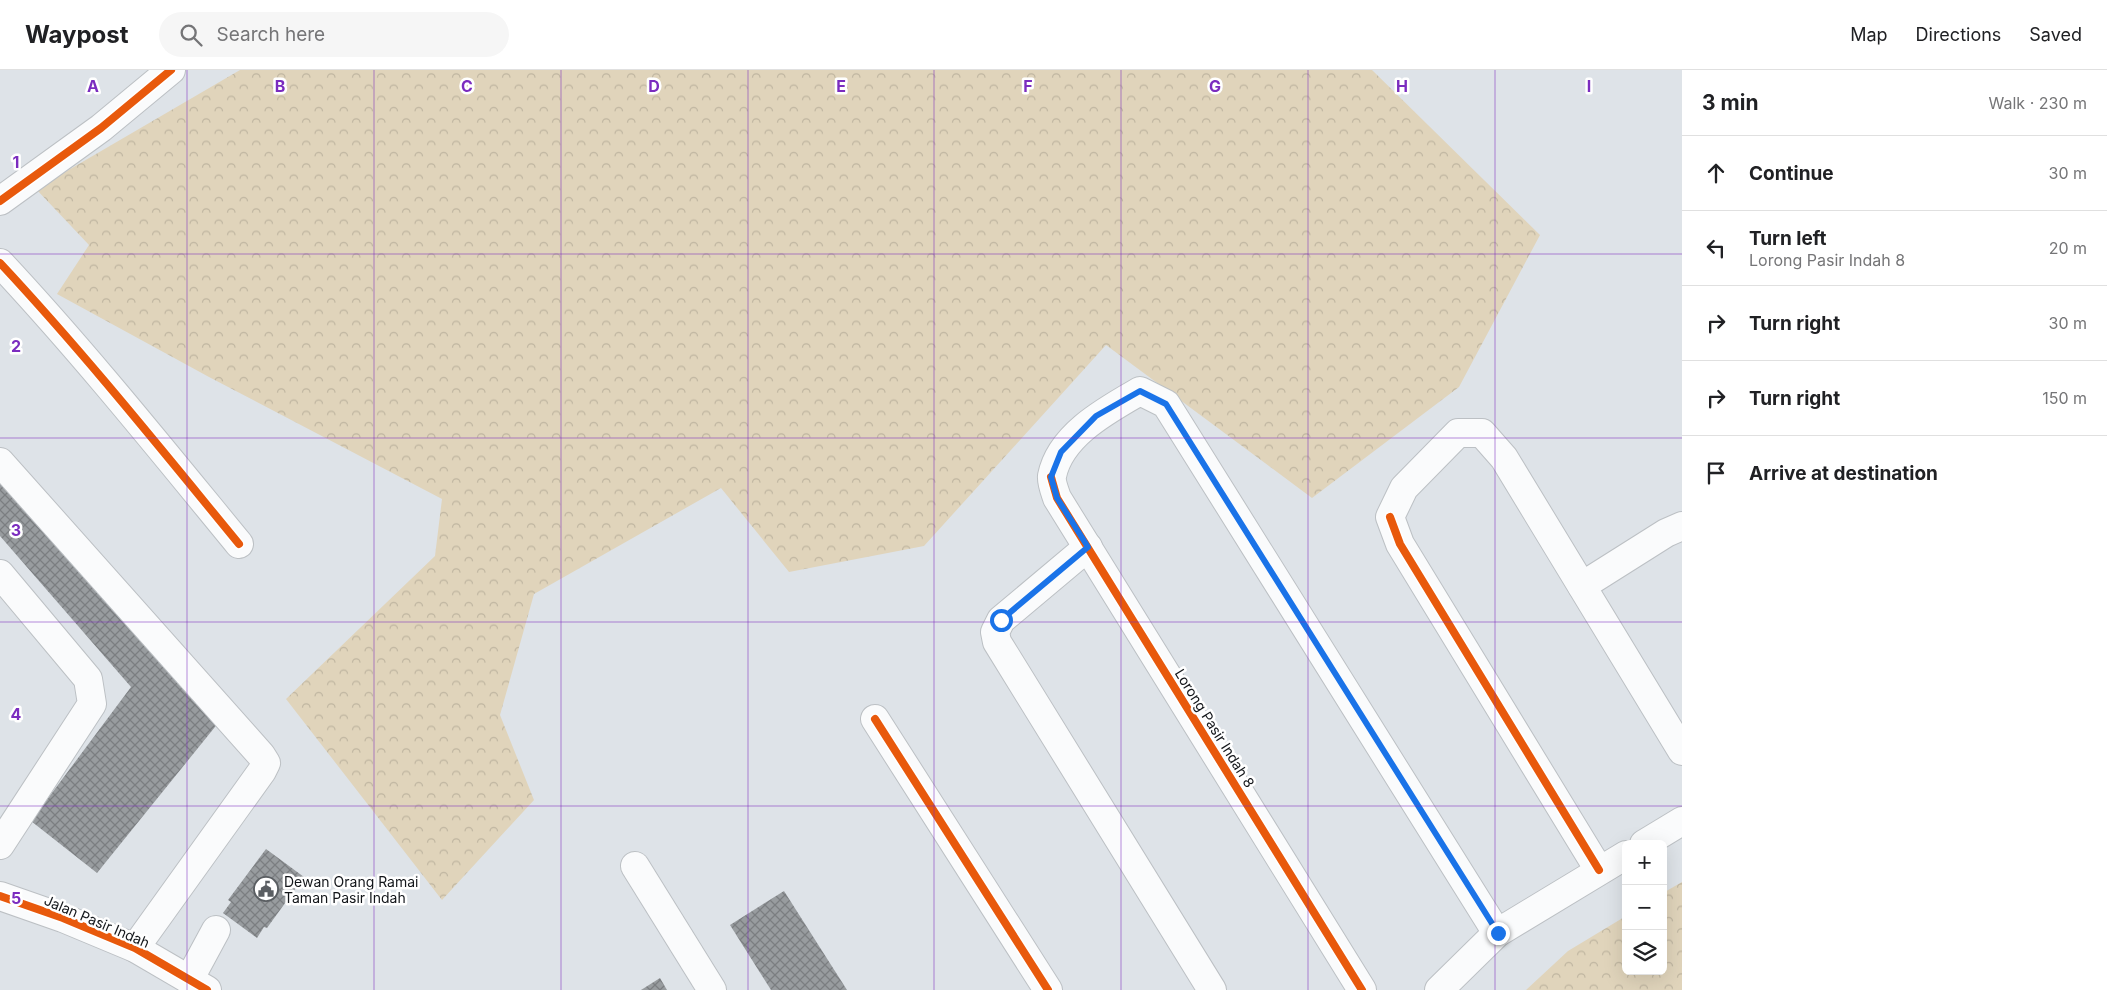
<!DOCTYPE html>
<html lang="en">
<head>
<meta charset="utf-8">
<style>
	:root { --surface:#fff; --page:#f6f6f6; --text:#202124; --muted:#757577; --line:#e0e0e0 }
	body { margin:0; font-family:Inter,sans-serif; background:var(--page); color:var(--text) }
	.controls { position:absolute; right:15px; bottom:15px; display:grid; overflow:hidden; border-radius:8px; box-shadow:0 5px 20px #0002 }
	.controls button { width:45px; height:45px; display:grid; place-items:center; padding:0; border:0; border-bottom:1px solid var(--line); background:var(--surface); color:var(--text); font:25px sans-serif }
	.stop { position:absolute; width:15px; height:15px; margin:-11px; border:4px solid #1a73e8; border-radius:50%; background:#fff }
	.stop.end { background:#1a73e8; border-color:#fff; box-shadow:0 1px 5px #0008 }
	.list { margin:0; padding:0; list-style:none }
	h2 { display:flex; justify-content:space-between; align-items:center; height:65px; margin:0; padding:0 20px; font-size:21px }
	h2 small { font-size:16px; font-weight:400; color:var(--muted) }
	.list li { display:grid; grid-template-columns:32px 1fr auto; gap:15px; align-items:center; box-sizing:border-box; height:75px; padding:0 20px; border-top:1px solid var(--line) }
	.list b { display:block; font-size:19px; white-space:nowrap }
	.list p { margin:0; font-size:16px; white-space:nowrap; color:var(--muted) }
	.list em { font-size:16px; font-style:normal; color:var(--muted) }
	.icon { flex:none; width:28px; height:28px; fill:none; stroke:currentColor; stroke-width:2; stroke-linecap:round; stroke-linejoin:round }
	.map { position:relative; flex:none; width:1682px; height:920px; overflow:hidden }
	header { display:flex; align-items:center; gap:30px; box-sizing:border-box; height:70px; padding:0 25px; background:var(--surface); border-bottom:1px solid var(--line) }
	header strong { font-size:24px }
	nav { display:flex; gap:28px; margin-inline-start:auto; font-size:18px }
	.search { width:350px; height:45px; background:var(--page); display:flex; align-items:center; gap:12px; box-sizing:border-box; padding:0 18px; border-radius:28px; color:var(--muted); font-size:19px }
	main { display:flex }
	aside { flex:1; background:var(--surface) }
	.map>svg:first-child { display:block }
</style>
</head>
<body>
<header>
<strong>Waypost</strong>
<div class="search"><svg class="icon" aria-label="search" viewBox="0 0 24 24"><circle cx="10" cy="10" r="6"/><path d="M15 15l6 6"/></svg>Search here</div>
<nav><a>Map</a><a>Directions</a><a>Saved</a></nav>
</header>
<main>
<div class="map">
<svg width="1682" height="920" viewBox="0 0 1682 920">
	<defs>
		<pattern id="forest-crowns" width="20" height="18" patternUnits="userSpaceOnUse" patternTransform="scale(1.25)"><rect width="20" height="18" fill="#e0d4bb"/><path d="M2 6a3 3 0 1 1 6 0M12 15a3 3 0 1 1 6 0" fill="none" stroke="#bfb5a0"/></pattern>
		<pattern id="building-cross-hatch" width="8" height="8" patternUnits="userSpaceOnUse" patternTransform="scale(1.25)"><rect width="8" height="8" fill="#989c9f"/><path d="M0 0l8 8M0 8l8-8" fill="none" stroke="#7b7e81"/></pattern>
	</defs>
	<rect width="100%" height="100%" fill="#dee3e8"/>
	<g fill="url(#forest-crowns)">
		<path d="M240,0H1372L1540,165L1459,317L1312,428L1106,275L924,476L789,502L721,418L534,524L500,645L534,730L442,830L286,629L435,486L442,429L209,307L57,224L89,175L36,119Z"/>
		<path d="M1682,812V920H1526L1568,881L1626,846V901H1663V823Z"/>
	</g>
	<g fill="url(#building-cross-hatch)">
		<path d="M0,405L219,652L97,803L31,751L131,617L0,466Z"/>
		<path d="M266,779L304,807L267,858L264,857L257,868L223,843L231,832L228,830Z"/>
		<path d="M784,821L847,920H771L730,855Z"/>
		<path d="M660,908L667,920H641Z"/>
	</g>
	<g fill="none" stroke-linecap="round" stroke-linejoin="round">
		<defs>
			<g id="minor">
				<path d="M0,131L101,58L171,0"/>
				<path d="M0,193C84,283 161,379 239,474"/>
				<path d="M0,392L261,685L266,693L262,701L135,878"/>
				<path d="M1088,477L1001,550L995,562L997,572L1212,920"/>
				<path d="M0,504L88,609L92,634L0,775"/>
				<path d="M1582,516L1666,463L1682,456"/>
				<path d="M875,649L1048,920"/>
				<path d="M1644,774L1682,751"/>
				<path d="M635,796L712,920"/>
				<path d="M1599,800L1400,474L1390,447L1404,418L1458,363H1482L1504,388L1682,681"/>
				<path d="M0,826L63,848L135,878L207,920"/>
				<path d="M189,910L216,860"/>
				<path d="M1362,920L1057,428C1055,422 1051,412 1052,406C1060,365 1107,340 1140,321L1166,334L1497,863"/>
				<path d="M1439,920L1497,863L1626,785"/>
			</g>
		</defs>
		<use href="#minor" stroke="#bcc0c4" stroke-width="30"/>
		<use href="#minor" stroke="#fafbfc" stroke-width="28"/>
		<defs>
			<g id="cycleway">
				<path d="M0,131L101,58L171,0"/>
				<path d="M0,193C84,283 161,379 239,474"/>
				<path d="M1051,407L1057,428L1362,920"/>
				<path d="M1390,447L1400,474L1599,800"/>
				<path d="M875,649L1048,920"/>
				<path d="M0,826L63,848L135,878L207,920"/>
			</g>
		</defs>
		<use href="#cycleway" stroke="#fff" stroke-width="11"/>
		<use href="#cycleway" stroke="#e8590c" stroke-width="8"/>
	</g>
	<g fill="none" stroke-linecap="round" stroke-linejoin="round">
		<path stroke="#1a73e8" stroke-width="6" d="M1001,550L1088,477L1057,428L1051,407L1061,382L1096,346L1140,321L1166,334L1498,863"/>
	</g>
	<path fill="none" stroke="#7b2cbf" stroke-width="1" stroke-opacity="0.55" d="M187,0V920M374,0V920M561,0V920M748,0V920M934,0V920M1121,0V920M1308,0V920M1495,0V920M0,184H1682M0,368H1682M0,552H1682M0,736H1682"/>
	<defs>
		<symbol id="civic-ring" viewBox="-11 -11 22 22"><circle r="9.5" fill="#fff" stroke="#5a5e62" stroke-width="1.5"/><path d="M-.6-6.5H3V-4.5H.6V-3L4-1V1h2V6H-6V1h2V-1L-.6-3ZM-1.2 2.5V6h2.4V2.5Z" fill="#5a5e62"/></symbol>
	</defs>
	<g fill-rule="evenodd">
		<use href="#civic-ring" x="252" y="805" width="28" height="28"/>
	</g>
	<g text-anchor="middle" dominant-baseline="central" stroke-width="5" stroke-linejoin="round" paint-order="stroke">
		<g font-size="14" fill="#13161a" stroke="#fff">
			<text transform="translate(1215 658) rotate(58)">Lorong Pasir Indah 8</text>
			<text transform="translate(97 851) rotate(23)">Jalan Pasir Indah</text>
		</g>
		<g font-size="14" fill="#13161a" stroke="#fff" text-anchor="start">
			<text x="284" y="811">Dewan Orang Ramai<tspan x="284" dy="16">Taman Pasir Indah</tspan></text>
		</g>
	</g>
	<g font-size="16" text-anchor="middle" font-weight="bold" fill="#7b2cbf" stroke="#fff" stroke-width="5" stroke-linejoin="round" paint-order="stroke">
		<text x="93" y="22">A</text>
		<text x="280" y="22">B</text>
		<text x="467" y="22">C</text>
		<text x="654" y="22">D</text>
		<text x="841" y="22">E</text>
		<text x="1028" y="22">F</text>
		<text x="1215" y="22">G</text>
		<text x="1402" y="22">H</text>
		<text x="1589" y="22">I</text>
		<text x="16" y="98">1</text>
		<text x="16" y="282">2</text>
		<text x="16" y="466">3</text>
		<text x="16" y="650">4</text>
		<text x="16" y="834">5</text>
	</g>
</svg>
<div class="controls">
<button>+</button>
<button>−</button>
<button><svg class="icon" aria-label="layers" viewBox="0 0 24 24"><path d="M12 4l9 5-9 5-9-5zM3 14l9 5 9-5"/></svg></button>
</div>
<div class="stop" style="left:1001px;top:550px"></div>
<div class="stop end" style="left:1498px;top:863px"></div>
</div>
<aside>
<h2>3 min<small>Walk · 230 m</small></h2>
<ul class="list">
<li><svg class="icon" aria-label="ahead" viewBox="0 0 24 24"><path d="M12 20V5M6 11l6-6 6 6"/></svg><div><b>Continue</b></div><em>30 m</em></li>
<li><svg class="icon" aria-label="left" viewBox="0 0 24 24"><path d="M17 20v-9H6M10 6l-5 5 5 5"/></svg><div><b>Turn left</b><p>Lorong Pasir Indah 8</p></div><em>20 m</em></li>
<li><svg class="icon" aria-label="right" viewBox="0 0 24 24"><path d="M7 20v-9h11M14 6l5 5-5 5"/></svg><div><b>Turn right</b></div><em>30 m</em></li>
<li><svg class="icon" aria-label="right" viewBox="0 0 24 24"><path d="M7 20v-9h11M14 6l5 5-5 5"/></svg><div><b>Turn right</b></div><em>150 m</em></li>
<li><svg class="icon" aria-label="arrive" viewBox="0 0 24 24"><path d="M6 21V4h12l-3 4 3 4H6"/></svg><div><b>Arrive at destination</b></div></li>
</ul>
</aside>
</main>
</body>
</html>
